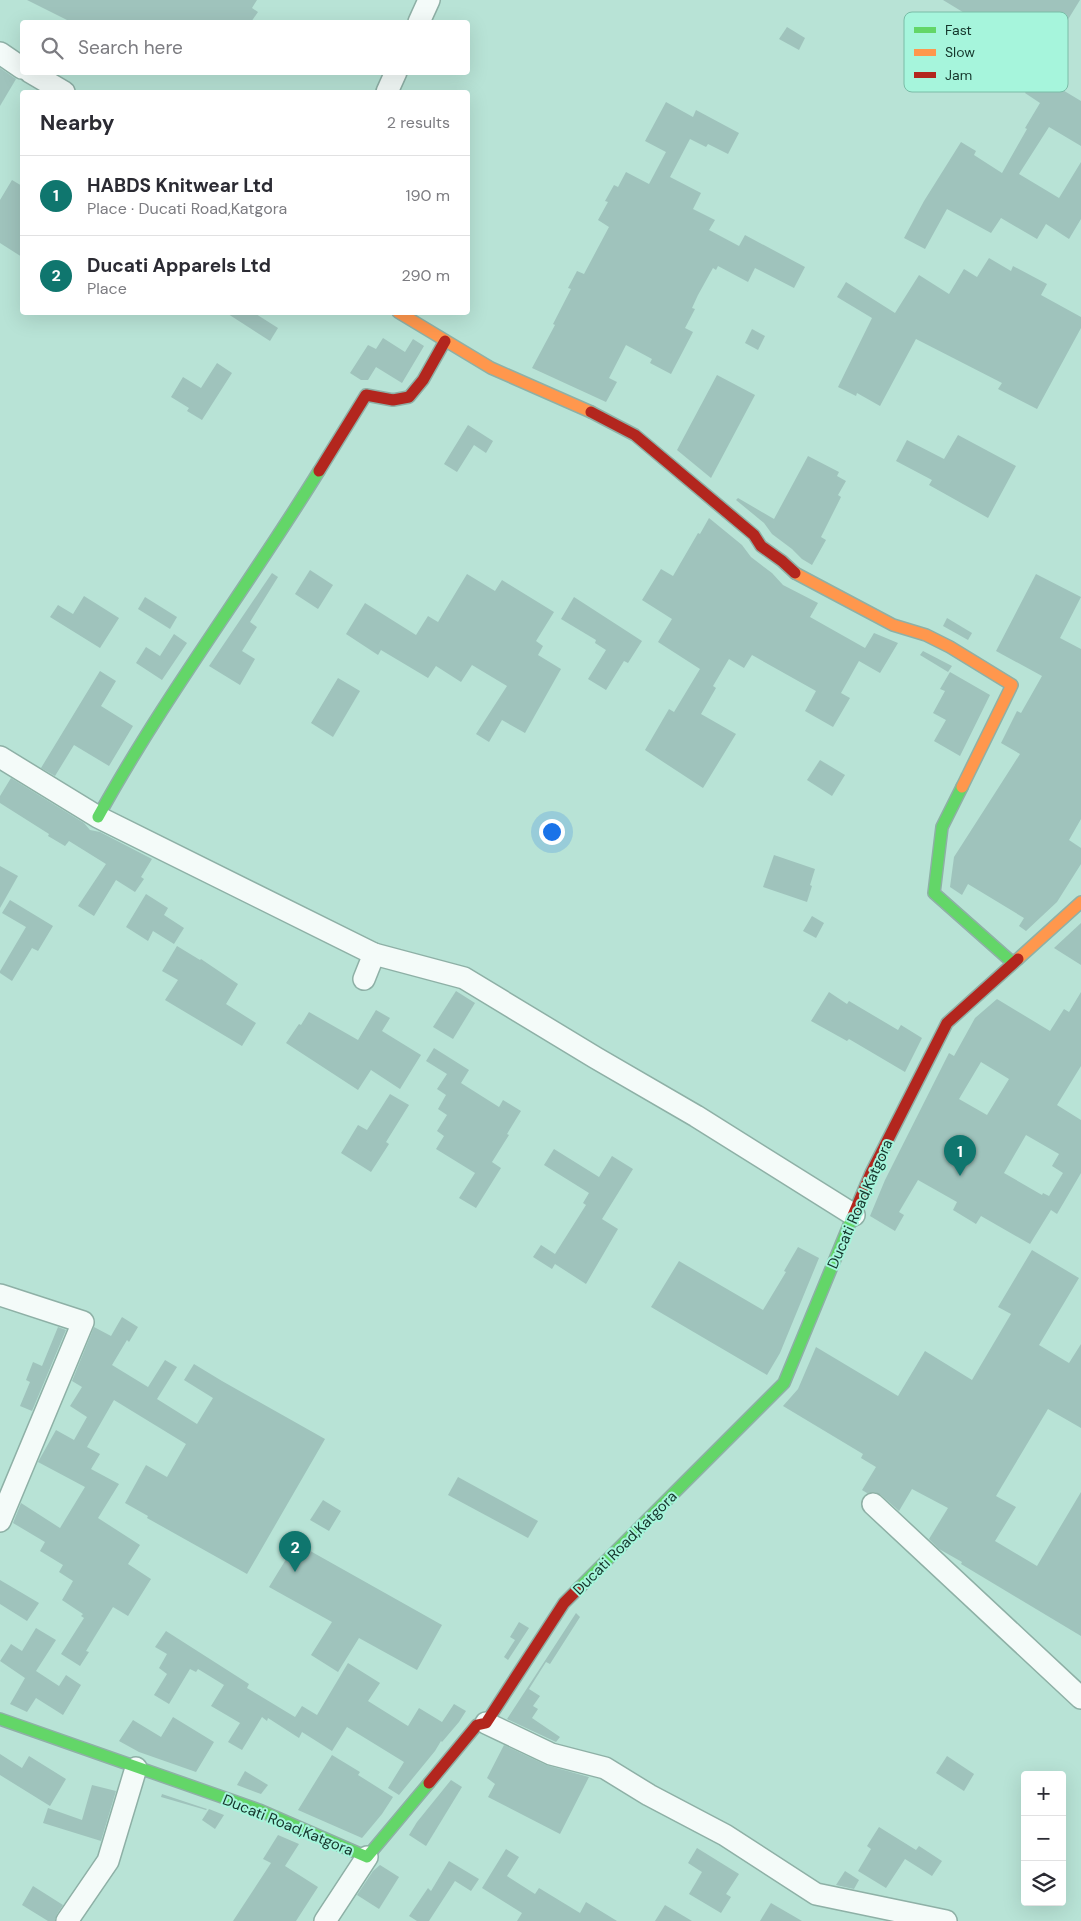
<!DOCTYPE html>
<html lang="en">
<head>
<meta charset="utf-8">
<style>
	:root { --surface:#fff; --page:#f2f2f3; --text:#2b2b33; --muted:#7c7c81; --line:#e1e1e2; --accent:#0f766e }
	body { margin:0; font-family:"DM Sans",sans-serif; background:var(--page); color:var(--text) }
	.controls { position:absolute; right:15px; bottom:15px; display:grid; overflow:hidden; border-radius:5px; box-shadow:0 5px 20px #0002 }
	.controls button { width:45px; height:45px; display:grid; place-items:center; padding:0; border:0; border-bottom:1px solid var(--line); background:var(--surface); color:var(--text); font:25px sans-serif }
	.you { position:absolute; left:551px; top:831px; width:18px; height:18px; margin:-12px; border:4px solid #fff; border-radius:50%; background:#1a73e8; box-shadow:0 0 0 8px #1a73e833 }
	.badge { display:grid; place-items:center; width:32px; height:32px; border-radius:50%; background:var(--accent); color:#fff; font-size:16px; font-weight:700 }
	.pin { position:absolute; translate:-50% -41px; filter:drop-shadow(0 1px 2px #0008) }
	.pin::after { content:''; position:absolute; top:26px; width:18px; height:15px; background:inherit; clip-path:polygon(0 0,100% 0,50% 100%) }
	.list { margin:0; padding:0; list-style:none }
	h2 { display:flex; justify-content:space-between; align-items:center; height:65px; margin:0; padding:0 20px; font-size:21px }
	h2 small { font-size:16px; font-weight:400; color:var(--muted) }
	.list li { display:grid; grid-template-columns:32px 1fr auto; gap:15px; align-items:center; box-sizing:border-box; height:80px; padding:0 20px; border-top:1px solid var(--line) }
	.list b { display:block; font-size:19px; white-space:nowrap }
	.list p { margin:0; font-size:16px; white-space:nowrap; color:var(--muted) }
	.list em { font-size:16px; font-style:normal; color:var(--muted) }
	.icon { flex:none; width:28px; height:28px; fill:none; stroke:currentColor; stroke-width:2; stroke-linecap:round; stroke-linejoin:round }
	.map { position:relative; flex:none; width:1081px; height:1921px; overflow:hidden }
	.search { position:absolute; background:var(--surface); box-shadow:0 5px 20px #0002; left:20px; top:20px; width:450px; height:55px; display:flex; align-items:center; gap:12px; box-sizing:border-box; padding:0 18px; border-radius:5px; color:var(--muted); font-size:19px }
	.panel { position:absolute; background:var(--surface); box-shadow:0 5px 20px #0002; left:20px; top:90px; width:450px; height:225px; border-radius:5px }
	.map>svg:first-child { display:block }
</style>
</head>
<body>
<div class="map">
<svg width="1081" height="1921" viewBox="0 0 1081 1921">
	<rect width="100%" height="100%" fill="#b8e3d6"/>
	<g fill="#9fc3bc" fill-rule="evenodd">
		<path d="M27,0H257L252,8L258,12L251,22H71Z"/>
		<path d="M943,0H1080L1048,52L1012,30L1010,33L974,12L971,17Z"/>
		<path d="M787,27L805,38L799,50L779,39Z"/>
		<path d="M0,68L16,79L0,106Z"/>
		<path d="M1036,74L1081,101V146L1049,127L1019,174L1059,198L1081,162V219L1069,239L1046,224L1037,239L1001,218L991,233L947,209L925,249L904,238L924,201L961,142L976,151L974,155L1002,173L1027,129L1025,128L1040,103L1025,93Z"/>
		<path d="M666,102L693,117L696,110L739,133L728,154L708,144L706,147L690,139L670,177L701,193L693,209L715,220L709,230L739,246L745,235L805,267L794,288L755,268L748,282L718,266L716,270L713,268L698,295L692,308L695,309L685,328L693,332L671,374L650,363L652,359L626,345L609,378L617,382L606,402L532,368L555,325L553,324L571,289L568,288L577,271L584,274L609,227L598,220L608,202L605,201L614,185L618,187L626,172L649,184L666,152L645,141Z"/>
		<path d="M12,180L22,186V257L0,243V200Z"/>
		<path d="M989,258L1011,271L1013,266L1047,284L1041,295L1081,317V328L1037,409L998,389L1002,383L916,339L880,406L857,393L856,396L838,387L872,318L837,297L846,282L895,313L919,275L949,294L964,269L977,277Z"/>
		<path d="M225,312H253L278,328L270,341Z"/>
		<path d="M752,329L765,336L758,350L745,343Z"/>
		<path d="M383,338L405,352L413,339L424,346L402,383L376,367L368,380H361L350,373L368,345L376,349Z"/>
		<path d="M217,363L232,373L202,420L187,411L189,408L171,397L183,377L201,388Z"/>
		<path d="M717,375L755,395L711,478L677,450Z"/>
		<path d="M468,425L493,441L486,453L474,445L457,472L444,464Z"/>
		<path d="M958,435L1016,466L988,518L929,485L932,480L896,461L907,440L944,459Z"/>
		<path d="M808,456L839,472L837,476L846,481L838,495L841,497L821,537L826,540L812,565L802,559L792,549L772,534L764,523L736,500L738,498L774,519Z"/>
		<path d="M709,518L742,545L751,557L772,573L783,585L818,603L810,617L865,648L874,633L898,643L880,673L859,661L841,693L850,698L833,727L805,711L816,691L752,655L744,668L729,659L713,686L716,688L701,714L736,734L703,788L645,750L669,709L674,712L700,669L658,642L672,619L642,600L661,569L673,576L698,533L700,534Z"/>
		<path d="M310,570L333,585L318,609L295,594Z"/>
		<path d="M272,573L278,577L250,622L257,627L242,651L255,659L240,685L209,666Z"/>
		<path d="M467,574L495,591L502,580L554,612L536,641L543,646L538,655L561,669L525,733L502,720L489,742L476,734L507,686L472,665L461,682L436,666L428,678L381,650L378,655L346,634L365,603L416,635L428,616L438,622Z"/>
		<path d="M1036,574L1081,597L1060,638L1081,649V819L1069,840L1081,848V864L1057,902L1026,931L1019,926L1024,918L968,884L962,895L950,887L954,857L1020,754L1001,743L1017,711L1021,713L1042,676L996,651Z"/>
		<path d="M84,596L119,618L100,648L50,617L58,605L73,614Z"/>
		<path d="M145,597L177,617L170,629L138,609Z"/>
		<path d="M574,597L642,641L628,663L624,661L606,690L588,679L606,650L595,643L596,640L561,619Z"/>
		<path d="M947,618L972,633L968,640L943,626Z"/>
		<path d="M174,634L187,643L162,680L136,663L146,647L160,656Z"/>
		<path d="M923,651L952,666L948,672L920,655Z"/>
		<path d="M100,671L116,681L101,706L133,726L109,766L74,745L55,776L41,768Z"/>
		<path d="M950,672L990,695L960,756L934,741L946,720L933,713L945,691L940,689Z"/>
		<path d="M338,678L360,691L333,737L311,723Z"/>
		<path d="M820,760L845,775L832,796L807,780Z"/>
		<path d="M11,778L84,823L90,830L100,832L152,859L141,877L144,879L135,892L116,880L94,916L78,906L106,864L69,841L65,846L48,836L49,834L0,803V796Z"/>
		<path d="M774,855L815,869L810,885L812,886L807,902L763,887Z"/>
		<path d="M0,866L18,876L0,908Z"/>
		<path d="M146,894L168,908L164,915L184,928L174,944L153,931L148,941L126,927Z"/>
		<path d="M10,900L53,926L38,951L32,948L12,981L0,973V971L26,927L2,913Z"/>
		<path d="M812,916L824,923L816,938L803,931Z"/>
		<path d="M1081,923V965L1054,948Z"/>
		<path d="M177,946L200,960L201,959L238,984L226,1004L256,1023L242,1046L165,1000L178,980L162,971Z"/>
		<path d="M456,991L475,1003L453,1039L433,1027Z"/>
		<path d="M829,992L847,1004L849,1001L898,1030L901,1025L922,1038L905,1072L849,1039L847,1041L811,1021Z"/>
		<path d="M1081,992V1066L1057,1105L1081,1120V1173L1057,1214L1051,1210L1030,1244L981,1216L976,1224L953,1210L957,1202L918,1180L899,1212L904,1215L895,1231L870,1216L885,1180L949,1053L954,1056L975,1018L997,999L1050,1031L1064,1009L1069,1012ZM981,1062L1009,1079L987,1115L959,1099ZM1026,1135L1059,1154L1052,1166L1063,1173L1049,1196L1043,1193L1042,1195L1004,1173Z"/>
		<path d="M376,1010L390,1018L382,1031L421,1055L400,1089L371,1070L358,1090L286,1043L299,1024L301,1025L309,1012L358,1040Z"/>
		<path d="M434,1048L469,1070L461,1083L499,1107L503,1100L521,1111L507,1134L509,1135L492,1162L501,1168L476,1208L459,1198L475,1173L436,1149L444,1136L437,1131L447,1115L438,1109L446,1095L437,1089L447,1074L426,1061Z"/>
		<path d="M390,1094L409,1105L386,1142L389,1144L371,1172L341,1153L358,1125L367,1130Z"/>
		<path d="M554,1149L599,1177L612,1156L633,1169L602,1219L618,1229L586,1284L555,1264L552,1269L533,1257L541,1245L555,1254L586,1205L583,1203L589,1193L544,1165Z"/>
		<path d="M798,1247L819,1258L780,1353L767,1375L651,1307L679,1261L763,1310L786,1272L784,1271Z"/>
		<path d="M1032,1250L1079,1278L1039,1345L1069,1363L1081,1344V1428L1048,1409L996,1496L1016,1507L995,1541L1037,1566L1081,1492V1636L961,1564L962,1562L939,1549L929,1539L948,1508L912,1489L899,1511L881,1495L875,1492L867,1493L862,1490L876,1467L861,1458L863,1454L783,1406L798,1389L816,1347L898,1396L925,1351L972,1380L1011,1314L998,1307Z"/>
		<path d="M122,1317L138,1327L129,1342L127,1340L112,1365L148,1387L165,1360L177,1367L157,1399L197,1424L213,1398L184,1380L194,1364L222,1381L325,1439L247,1574L147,1518L148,1516L125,1503L146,1465L167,1477L186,1444L114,1400L87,1447L100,1454L91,1469L119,1484L98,1518L140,1545L128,1564L151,1579L128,1616L113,1607L86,1651L89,1652L80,1666L61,1654L84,1618L81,1616L83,1614L62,1600L73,1581L59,1572L63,1565L40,1551L45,1542L13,1523L21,1503L60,1528L85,1487L38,1462L56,1430L74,1440L87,1417L70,1406L82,1387L72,1381L94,1327L111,1336Z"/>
		<path d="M58,1327L66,1330L32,1411L20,1406L30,1382L26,1380L33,1362L42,1366Z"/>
		<path d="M458,1477L538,1521L528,1538L448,1495Z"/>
		<path d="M323,1500L341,1511L329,1531L310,1520Z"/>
		<path d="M296,1543L442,1625L417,1670L359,1638L338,1672L311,1655L332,1622L269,1587Z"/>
		<path d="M0,1580L39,1603L27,1621L0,1604Z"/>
		<path d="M576,1613L580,1617L550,1664L546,1662L529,1689L540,1696L533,1706L538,1709L532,1718L560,1737L556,1742L507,1719Z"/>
		<path d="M519,1622L529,1628L508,1660L504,1657L515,1640L510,1637Z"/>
		<path d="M36,1628L56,1640L36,1671L59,1686L66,1675L81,1685L63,1715L36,1698L27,1712L10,1704L25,1678L0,1661L11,1644L22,1651Z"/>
		<path d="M166,1631L249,1684L247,1688L295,1717L302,1706L317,1715L348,1663L380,1683L368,1701L408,1726L419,1708L442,1722L454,1704L466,1711L459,1722L442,1742L441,1741L435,1751L399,1795L388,1788L404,1762L347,1727L332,1751L302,1732L299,1738L268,1718L267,1721L262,1717L242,1750L228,1742L240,1723L211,1706L224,1685L198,1669L196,1672L190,1669L169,1704L154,1695L167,1674L159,1668L167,1654L155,1647Z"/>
		<path d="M173,1717L214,1742L196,1772L139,1752L119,1741L133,1720L161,1737Z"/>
		<path d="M504,1745L546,1765L589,1777L560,1834L488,1797L495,1784L487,1778Z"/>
		<path d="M0,1754L22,1768L29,1756L66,1779L50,1806L0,1775Z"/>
		<path d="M332,1755L360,1772L358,1775L393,1797L382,1814L362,1838L298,1810Z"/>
		<path d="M947,1756L974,1774L964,1791L936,1773Z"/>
		<path d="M245,1771L268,1785L261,1794L237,1785Z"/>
		<path d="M451,1780L462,1787L426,1846L409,1835L417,1822Z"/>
		<path d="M92,1785L116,1791L101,1841L43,1823L48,1808L82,1820Z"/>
		<path d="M162,1794L207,1809L206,1810L161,1797Z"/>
		<path d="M209,1809L224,1815L215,1829L202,1820Z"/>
		<path d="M879,1827L916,1850L919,1846L942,1861L932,1876L905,1859L886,1888L858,1871L871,1849L867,1846Z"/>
		<path d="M278,1835L299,1844L285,1866L318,1887L296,1921H233L271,1863L263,1859Z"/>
		<path d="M697,1848L739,1874L726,1894L731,1897L721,1913L689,1894L702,1872L688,1863Z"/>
		<path d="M506,1849L519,1857L507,1876L535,1894L539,1888L580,1913L586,1902L617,1921H517L522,1913L482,1888Z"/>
		<path d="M449,1861L479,1879L471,1891L455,1881L429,1921H417L409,1916L428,1888L431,1891Z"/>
		<path d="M380,1865L399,1877L379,1909L357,1895L373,1871Z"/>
		<path d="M845,1871L859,1880L854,1889L836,1885Z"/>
		<path d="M33,1886L63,1905L57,1914L55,1921H48L22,1905Z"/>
		<path d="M771,1903L802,1921H760Z"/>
		<path d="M665,1905L692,1921H655Z"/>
	</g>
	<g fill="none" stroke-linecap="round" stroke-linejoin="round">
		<defs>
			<g id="street">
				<path d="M419,22L429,0"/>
				<path d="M0,53L22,68"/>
				<path d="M30,72L64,92"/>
				<path d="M387,92L396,72"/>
				<path d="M0,757L98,817L374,954L364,979"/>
				<path d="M374,954L464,978L596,1058L696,1116L854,1215"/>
				<path d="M0,1295L83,1322L0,1521"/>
				<path d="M873,1504L1081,1698"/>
				<path d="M486,1723L551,1754L605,1768L649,1795L725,1835L816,1894L946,1921"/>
				<path d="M67,1921L108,1861L136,1768"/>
				<path d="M325,1921L367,1857"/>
			</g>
			<g id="fast">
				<path d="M962,787L942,827L934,893L1013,963"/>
				<path d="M98,817C164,697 247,588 319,471"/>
				<path d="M580,1587L784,1383L852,1218"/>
				<path d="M0,1719L259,1810L367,1857L429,1783"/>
			</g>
			<g id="slow">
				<path d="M398,312L491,368L591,412"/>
				<path d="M795,573L893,625L926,635L950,647L1012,685L962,787"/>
				<path d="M1018,959L1081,902"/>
			</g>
			<g id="jam">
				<path d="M591,412L635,435L754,535L761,546L782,561L795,573"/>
				<path d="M319,471L366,395L393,400L409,397L423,380L445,341"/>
				<path d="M852,1218L871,1173L947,1023L1018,959"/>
				<path d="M429,1783L477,1725L486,1723L564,1603L580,1587"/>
			</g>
		</defs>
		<use href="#street" stroke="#8eb0a6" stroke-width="24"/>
		<use href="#fast" stroke="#8eb0a6" stroke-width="14"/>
		<use href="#slow" stroke="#8eb0a6" stroke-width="14"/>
		<use href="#jam" stroke="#8eb0a6" stroke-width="14"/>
		<use href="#street" stroke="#f4fbf9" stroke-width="21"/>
		<use href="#fast" stroke="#63d668" stroke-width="11"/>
		<use href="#slow" stroke="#ff974d" stroke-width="11"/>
		<use href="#jam" stroke="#b3261e" stroke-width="11"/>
	</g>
	<g text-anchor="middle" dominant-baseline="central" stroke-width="4" stroke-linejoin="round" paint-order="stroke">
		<g font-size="15" fill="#15362c" stroke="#a6f5dc">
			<text transform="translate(860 1204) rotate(-66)">Ducati Road,Katgora</text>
			<text transform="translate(625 1543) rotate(-45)">Ducati Road,Katgora</text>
			<text transform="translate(288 1825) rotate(22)">Ducati Road,Katgora</text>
		</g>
	</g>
	<rect x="904" y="12" width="164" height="80" rx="8" fill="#a6f5dc" stroke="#7abca7" stroke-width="1"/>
	<rect x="914" y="27" width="22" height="6" fill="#63d668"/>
	<rect x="914" y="49" width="22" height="7" fill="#ff974d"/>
	<rect x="914" y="72" width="22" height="6" fill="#b3261e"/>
	<g font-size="14" fill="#15362c">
		<text x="945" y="35">Fast</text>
		<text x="945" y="57">Slow</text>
		<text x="945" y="80">Jam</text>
	</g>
</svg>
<div class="controls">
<button>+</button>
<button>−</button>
<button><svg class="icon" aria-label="layers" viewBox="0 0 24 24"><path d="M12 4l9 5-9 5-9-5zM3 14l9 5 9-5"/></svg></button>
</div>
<div class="you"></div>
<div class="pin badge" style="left:960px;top:1176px">1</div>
<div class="pin badge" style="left:295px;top:1572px">2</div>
<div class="search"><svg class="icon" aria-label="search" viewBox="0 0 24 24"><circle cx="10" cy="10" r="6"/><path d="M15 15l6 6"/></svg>Search here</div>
<section class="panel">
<h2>Nearby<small>2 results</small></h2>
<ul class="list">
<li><span class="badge">1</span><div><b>HABDS Knitwear Ltd</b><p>Place · Ducati Road,Katgora</p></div><em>190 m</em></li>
<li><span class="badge">2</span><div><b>Ducati Apparels Ltd</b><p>Place</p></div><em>290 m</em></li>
</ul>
</section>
</div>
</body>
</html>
